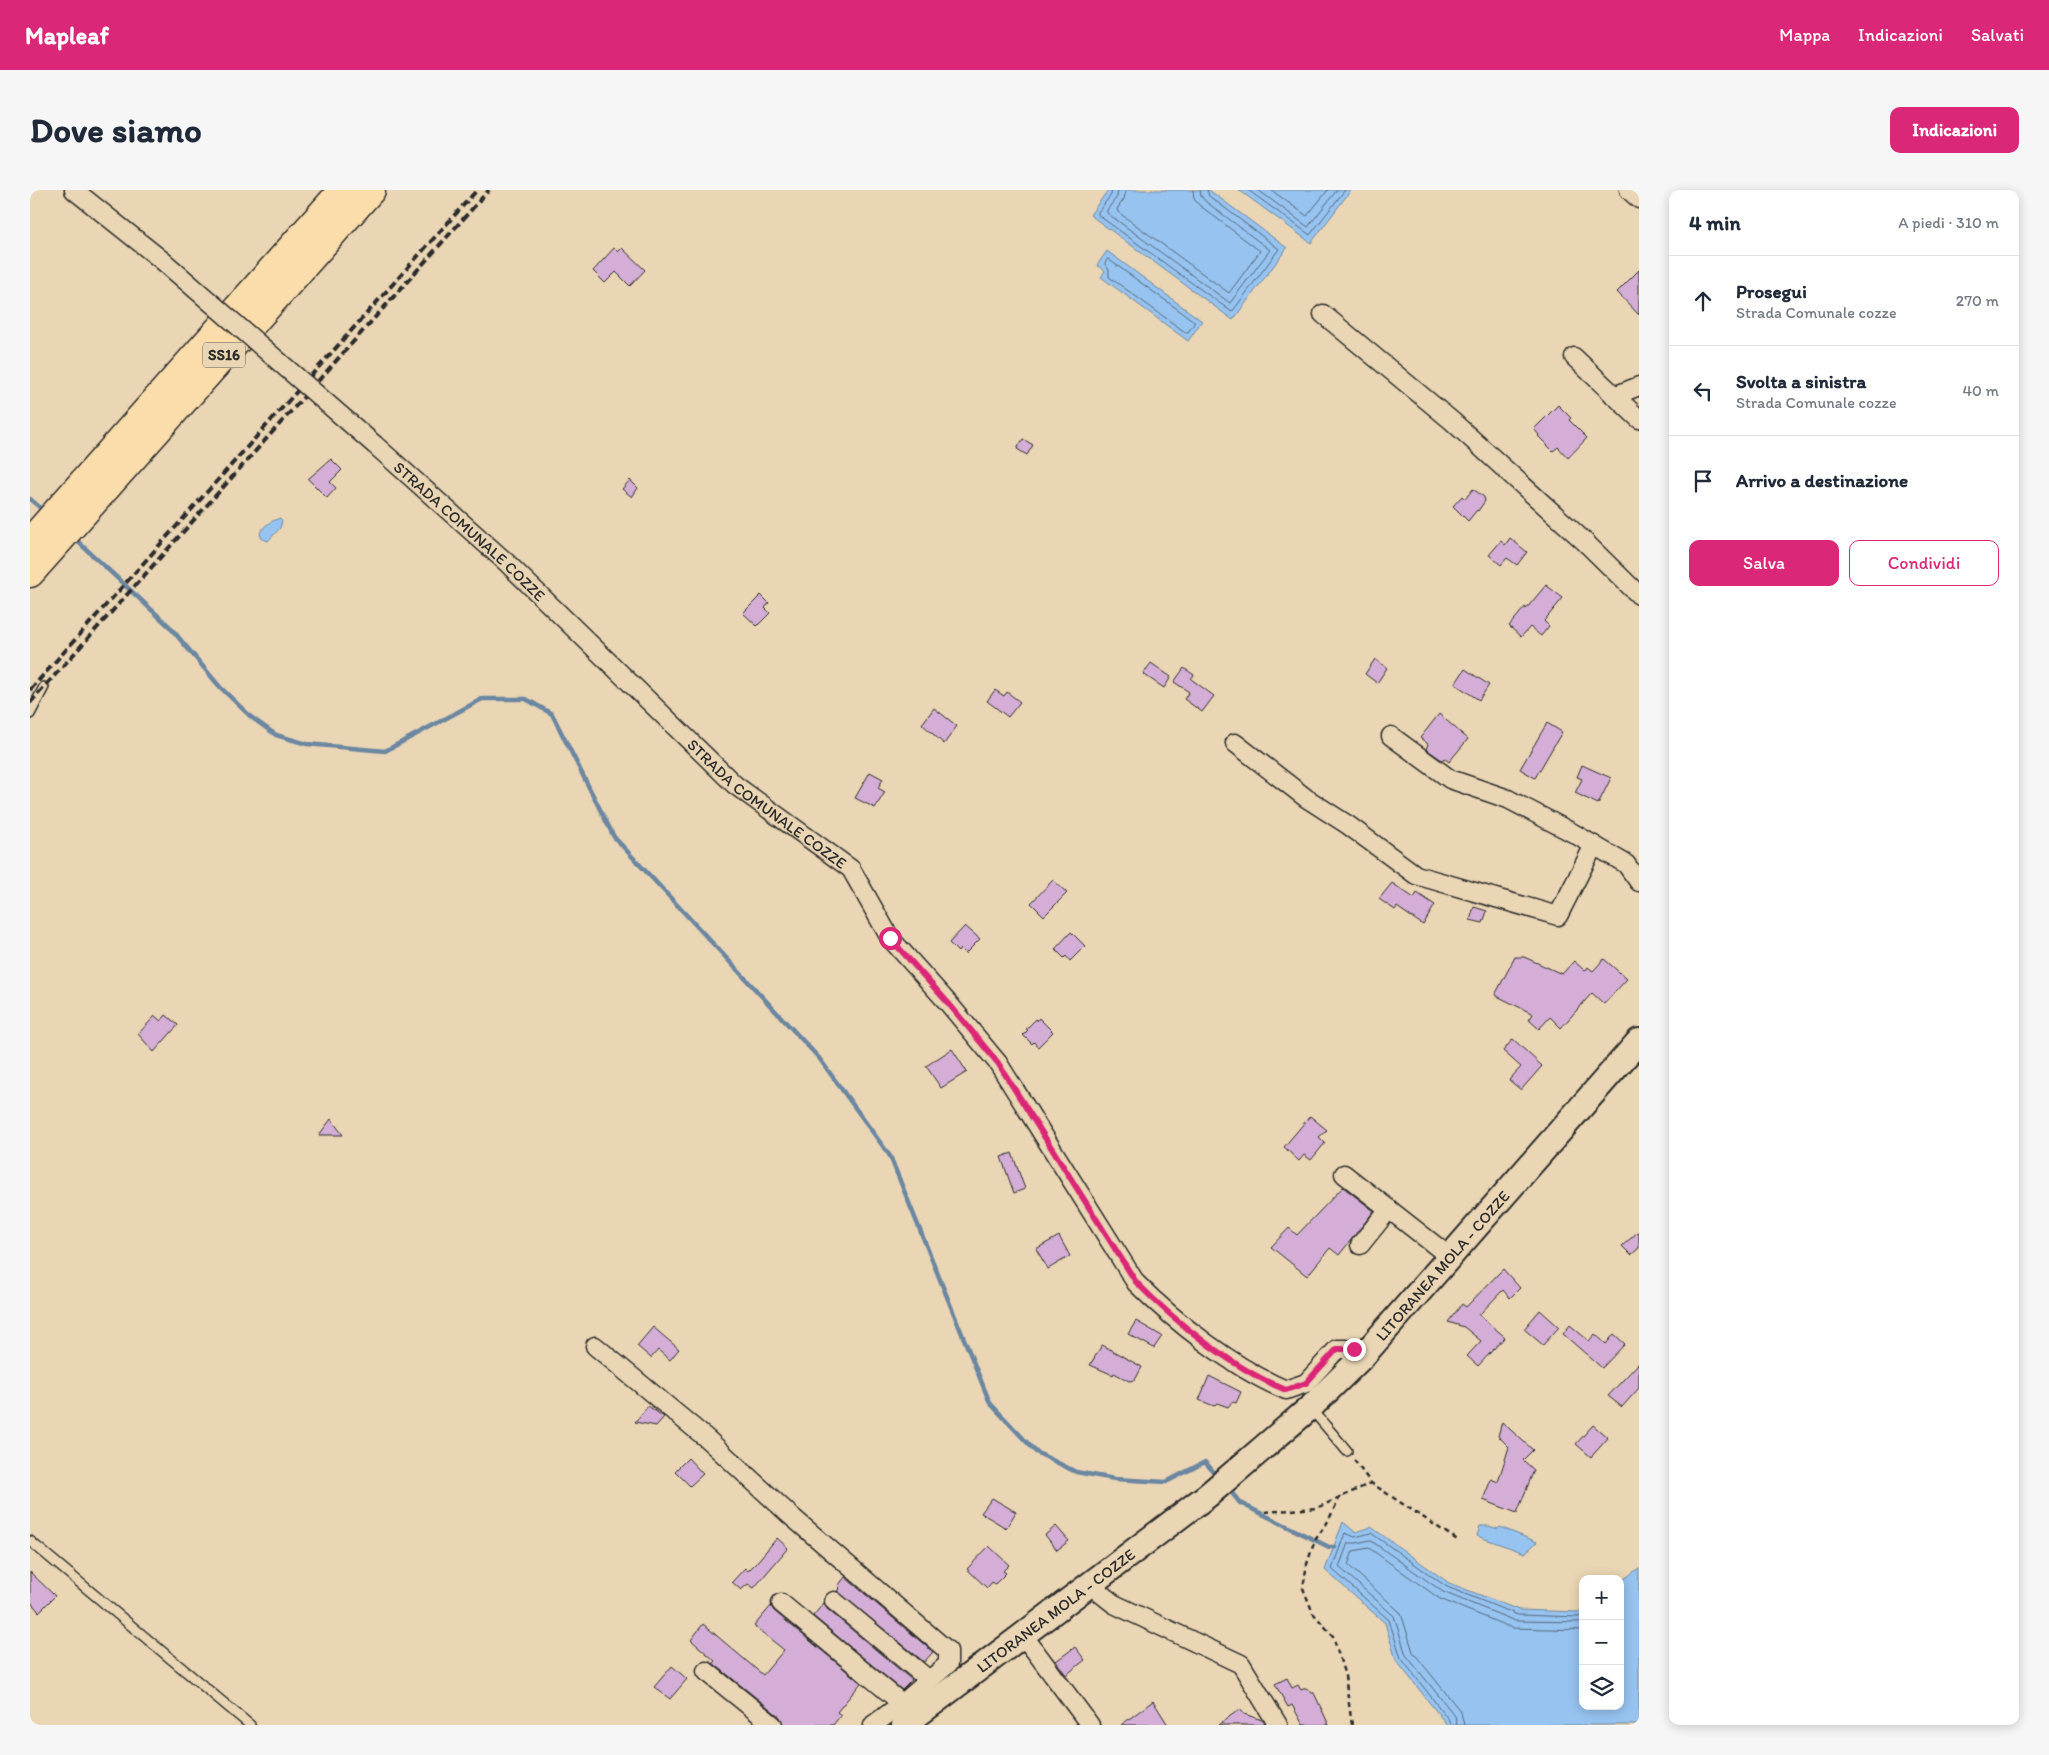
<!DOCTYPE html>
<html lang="it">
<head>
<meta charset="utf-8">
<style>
	:root { --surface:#fff; --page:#f6f6f7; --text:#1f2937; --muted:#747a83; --line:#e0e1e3; --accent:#db2777 }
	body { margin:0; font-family:Itim,sans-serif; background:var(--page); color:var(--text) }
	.controls { position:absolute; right:15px; bottom:15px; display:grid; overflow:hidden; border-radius:10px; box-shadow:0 2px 12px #0003 }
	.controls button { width:45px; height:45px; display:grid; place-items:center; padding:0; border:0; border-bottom:1px solid var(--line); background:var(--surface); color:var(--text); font:25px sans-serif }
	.stop { position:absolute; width:15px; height:15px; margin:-11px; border:4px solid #db2777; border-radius:50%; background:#fff }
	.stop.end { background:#db2777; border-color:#fff; box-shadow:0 1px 5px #0008 }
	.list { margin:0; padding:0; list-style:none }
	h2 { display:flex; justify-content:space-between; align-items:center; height:65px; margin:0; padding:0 20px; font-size:21px }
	h2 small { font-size:16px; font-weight:400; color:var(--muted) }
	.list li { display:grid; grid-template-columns:32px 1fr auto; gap:15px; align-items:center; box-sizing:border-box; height:90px; padding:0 20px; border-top:1px solid var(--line) }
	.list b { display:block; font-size:19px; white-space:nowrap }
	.list p { margin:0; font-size:16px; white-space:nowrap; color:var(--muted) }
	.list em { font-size:16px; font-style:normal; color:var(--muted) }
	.actions { display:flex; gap:10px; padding:15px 20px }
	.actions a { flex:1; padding:11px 0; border:1px solid var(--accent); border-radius:10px; text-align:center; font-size:18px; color:var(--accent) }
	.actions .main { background:var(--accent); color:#fff }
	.icon { flex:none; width:28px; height:28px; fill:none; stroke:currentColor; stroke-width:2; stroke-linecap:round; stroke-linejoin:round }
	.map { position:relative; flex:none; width:1609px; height:1535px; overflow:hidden; border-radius:10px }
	header { display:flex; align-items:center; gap:30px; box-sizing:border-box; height:70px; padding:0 25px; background:var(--accent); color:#fff }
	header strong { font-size:24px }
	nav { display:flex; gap:28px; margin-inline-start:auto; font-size:18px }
	.intro { display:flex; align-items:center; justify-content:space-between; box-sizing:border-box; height:120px; padding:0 30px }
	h1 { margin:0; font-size:35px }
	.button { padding:12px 22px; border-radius:10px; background:var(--accent); color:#fff; font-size:18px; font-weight:700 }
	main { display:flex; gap:30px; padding:0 30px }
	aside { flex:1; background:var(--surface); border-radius:10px; box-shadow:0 2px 12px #0003 }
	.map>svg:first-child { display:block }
</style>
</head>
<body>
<header>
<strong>Mapleaf</strong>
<nav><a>Mappa</a><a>Indicazioni</a><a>Salvati</a></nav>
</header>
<div class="intro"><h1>Dove siamo</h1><a class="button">Indicazioni</a></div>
<main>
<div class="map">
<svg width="1609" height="1535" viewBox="0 0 1609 1535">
	<rect width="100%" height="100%" fill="#ead6b4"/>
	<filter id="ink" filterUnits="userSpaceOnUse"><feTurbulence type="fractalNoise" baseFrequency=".02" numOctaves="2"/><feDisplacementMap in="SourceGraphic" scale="10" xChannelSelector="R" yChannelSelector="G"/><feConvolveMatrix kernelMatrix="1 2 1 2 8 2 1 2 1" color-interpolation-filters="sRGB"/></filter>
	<g filter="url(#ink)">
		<g fill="#96c3f0" stroke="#6b86a1">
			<path d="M1078,0H1179L1257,58L1203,130L1060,25Z"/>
			<path d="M1209,0H1321L1281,53Z"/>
			<path d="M1077,61L1172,131L1158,151L1071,87L1075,81L1067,75Z"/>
			<path d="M250,328L252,331L250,338L238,351L232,349L230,343C234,335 242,331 250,328Z"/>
			<path d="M1313,1332L1325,1342L1341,1337L1419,1393L1489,1420L1548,1422L1553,1419V1516H1590V1392L1609,1378V1535H1417L1366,1470L1355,1433L1295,1380Z"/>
			<path d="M1450,1336H1459L1468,1339L1470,1337L1507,1352L1495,1363L1447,1346Z"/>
		</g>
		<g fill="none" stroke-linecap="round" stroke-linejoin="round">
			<g stroke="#56687a" stroke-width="1">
				<path d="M1082,0L1081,5L1068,22V25L1202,122L1249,59L1179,6L1177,0"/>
				<path d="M1088,0L1087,7L1077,20V23L1200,113L1240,60L1175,11L1171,6L1170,0"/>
				<path d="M1096,0L1094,9L1087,19L1088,22L1199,103L1230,61L1169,15L1164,9L1163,0"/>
				<path d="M1218,0L1280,45L1315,0"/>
				<path d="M1228,0L1278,37L1307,0"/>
				<path d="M1241,0L1277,26L1298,0"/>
				<path d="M1078,69L1164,131V134L1158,142H1155L1079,87V80L1075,74Z"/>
				<path d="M1420,1535L1419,1530L1371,1468L1359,1430L1302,1379L1315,1343L1325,1347L1341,1343L1417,1397L1488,1425L1548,1427L1553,1425"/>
				<path d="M1427,1535L1425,1526L1376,1465L1364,1426L1309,1377L1318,1353H1327L1340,1350L1413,1402L1485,1431L1553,1432"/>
				<path d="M1434,1535L1431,1522L1383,1462L1371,1423L1318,1375L1323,1361L1339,1358L1410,1409L1482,1438L1553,1440"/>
			</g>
			<g stroke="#6b86a1" stroke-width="4.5">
				<path d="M0,309L14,321"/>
				<path d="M44,348L139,436L190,497L221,527L246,545L277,554L355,561L452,509H496L522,524L584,647L789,868L860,966L960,1213L1006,1262L1046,1282L1085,1289L1136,1292L1175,1272L1188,1287"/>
				<path d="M1198,1298L1210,1313L1299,1357H1304"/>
			</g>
		</g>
		<g fill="#d4aed6" stroke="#2b2b2b">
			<path d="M584,58L588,62L592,58L615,80L600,96L586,82L575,93L563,81Z"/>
			<path d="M1609,80V125L1587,102Z"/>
			<path d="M1528,215L1541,228L1539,230L1557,248L1538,268L1528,257L1523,261L1508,246L1509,245L1504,239Z"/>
			<path d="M993,249L1003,255L997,265L987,259Z"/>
			<path d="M301,269L312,280L300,292L306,298L297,308L278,289Z"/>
			<path d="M600,290L608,298L602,307L592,299Z"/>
			<path d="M1443,299L1454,307L1455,311L1448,321L1447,320L1438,331L1423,316L1432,306L1435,309Z"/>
			<path d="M1480,348L1497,362L1487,375L1477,368L1471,375L1459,365L1471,351L1475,355Z"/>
			<path d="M1516,395L1533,408L1514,431L1519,436L1511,446L1500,437L1491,447L1479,436L1495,417L1496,419Z"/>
			<path d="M731,405L739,413L735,418L740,423L727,436L713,423Z"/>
			<path d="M1345,469L1357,478L1347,493L1335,484Z"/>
			<path d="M1121,473L1141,487L1134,498L1113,484Z"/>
			<path d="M1154,478L1164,485L1161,489L1184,506L1172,522L1154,509L1159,502L1144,492Z"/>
			<path d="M1435,479L1459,495L1449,510L1425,494Z"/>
			<path d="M965,500L974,506L977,502L990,512L978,527L957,511Z"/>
			<path d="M904,518L927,536L914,554L892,534Z"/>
			<path d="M1409,524L1438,549L1419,572L1414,568L1412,570L1396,559L1398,554L1390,548Z"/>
			<path d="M1517,533L1532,542L1505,588L1490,579Z"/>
			<path d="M1552,575L1581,588L1568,614L1545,603L1552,589L1547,587Z"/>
			<path d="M840,582L853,589L848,598L855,602L845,618L825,608Z"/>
			<path d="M1023,690L1037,703L1014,726L1001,713Z"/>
			<path d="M1362,693L1384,708L1387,703L1405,715L1393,735L1367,717L1365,720L1349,709Z"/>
			<path d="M1444,717L1457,721L1453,733L1440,730Z"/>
			<path d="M935,736L950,749L935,764L930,759L928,762L919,753Z"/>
			<path d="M1041,742L1055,756L1040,771L1036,766L1034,768L1025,759Z"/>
			<path d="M1485,767H1494L1532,784L1544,771L1555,781L1558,777L1563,781L1574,769L1597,789L1574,814L1562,803L1531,838L1520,827L1509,839L1499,830L1503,824L1465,805Z"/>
			<path d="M136,825L148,835L124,862L108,844L125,826L131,831Z"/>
			<path d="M1009,828L1023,842L1008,857L1004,852L1002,854L993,845L998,840L996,839L1006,829L1007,831Z"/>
			<path d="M1483,849L1512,876L1491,900L1479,890L1491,877L1473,861Z"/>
			<path d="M922,859L937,882L911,898L896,876Z"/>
			<path d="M1280,926L1297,940L1289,947L1295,953L1281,970L1274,965L1269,971L1254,957Z"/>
			<path d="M301,929L313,945H289Z"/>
			<path d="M982,963L995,999L984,1003L971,967Z"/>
			<path d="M1313,997L1344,1021L1309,1065L1300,1058L1277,1086L1241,1057L1259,1038L1267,1045Z"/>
			<path d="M1609,1041V1058L1601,1065L1592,1056Z"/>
			<path d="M1029,1046L1040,1066L1018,1079L1006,1059Z"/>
			<path d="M1473,1079L1490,1098L1480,1108L1473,1100L1449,1125L1475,1147L1448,1176L1437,1166L1451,1151L1434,1137L1418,1132L1432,1114L1436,1117Z"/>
			<path d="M1510,1120L1529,1137L1513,1155L1494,1139Z"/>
			<path d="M1106,1131L1132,1146L1124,1158L1098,1144Z"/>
			<path d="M1540,1135L1559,1151L1565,1144L1576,1154L1584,1144L1595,1154L1572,1178L1533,1144Z"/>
			<path d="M623,1137L649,1159L640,1170L628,1160L621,1168L607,1156Z"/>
			<path d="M1072,1155L1112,1177L1105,1190L1099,1191L1084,1183L1083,1185L1060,1175Z"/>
			<path d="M1609,1173V1198L1592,1217L1578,1206Z"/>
			<path d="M1179,1186L1211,1202L1206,1213L1202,1212L1198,1217L1187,1213L1184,1216L1169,1210Z"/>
			<path d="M618,1216L634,1227L626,1236L605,1232Z"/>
			<path d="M1472,1232L1503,1260L1493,1270L1504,1280L1487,1323L1453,1310L1461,1289L1468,1292L1479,1257L1468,1246Z"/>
			<path d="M1563,1235L1578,1248L1561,1267L1546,1254Z"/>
			<path d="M658,1268L673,1284L660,1296L645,1281Z"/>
			<path d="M962,1308L986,1322L976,1338L951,1323Z"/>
			<path d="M1026,1336L1039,1351L1027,1360L1015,1345Z"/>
			<path d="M747,1348L758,1358L724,1398L718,1394L711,1400L702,1392L715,1378L718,1381L726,1373Z"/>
			<path d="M959,1356L979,1375L973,1381L976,1383L965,1394L962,1392L957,1398L937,1379Z"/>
			<path d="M0,1382L25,1406L9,1422L0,1411Z"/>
			<path d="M815,1387L903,1462L894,1472L807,1401L810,1398L808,1396Z"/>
			<path d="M794,1413L797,1419L882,1490L872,1500L783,1426Z"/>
			<path d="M741,1416L744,1421L831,1493L807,1522L811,1525L803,1535H753L750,1527L683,1473L685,1471L661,1450L673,1434L733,1485L754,1460L724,1436Z"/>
			<path d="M1045,1457L1055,1470L1036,1485L1026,1471Z"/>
			<path d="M642,1476L657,1489L640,1509L624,1497Z"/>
			<path d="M1257,1488L1262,1498L1268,1495L1271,1500L1276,1498L1284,1503L1299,1535H1273L1262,1515L1258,1517L1245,1494Z"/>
			<path d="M1123,1511L1138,1535H1091Z"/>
			<path d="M1210,1519L1214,1524L1232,1530L1236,1535H1188Z"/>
		</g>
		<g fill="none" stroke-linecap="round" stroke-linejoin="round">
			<defs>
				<g id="lane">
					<path d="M0,524L14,497"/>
					<path d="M1282,1216L1289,1228L1317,1261"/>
					<path d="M0,1351L220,1535"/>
				</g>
				<g id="street">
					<path d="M44,0L133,71"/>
					<path d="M1599,0L1609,9"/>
					<path d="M1293,124L1422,231L1555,352L1609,405"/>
					<path d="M1544,167L1609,229"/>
					<path d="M1584,206L1609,196"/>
					<path id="s1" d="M345,255L476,372L705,595L821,679L860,748L919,814L968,873L1106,1093C1145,1132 1205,1179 1256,1200L1276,1193L1307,1159H1324L1332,1167"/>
					<path d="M1361,546L1420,589L1478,609L1543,643L1596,674L1609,692"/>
					<path d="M1205,553L1276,608L1318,635L1386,685L1528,726L1564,655"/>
					<path d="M1314,984L1420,1067"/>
					<path d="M1330,1055L1359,1019"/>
					<path d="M565,1156L676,1248L761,1326L918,1461V1474L873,1513L843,1535"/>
					<path d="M1063,1392L1070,1403L1084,1414L1211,1474L1248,1535"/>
					<path d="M804,1411L899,1490"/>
					<path d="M751,1413L880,1520"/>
					<path d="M993,1445L1060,1535"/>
					<path d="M676,1481L743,1535"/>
				</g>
				<g id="secondary">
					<path id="s2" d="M874,1535L1178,1305L1282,1216L1332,1167L1609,851"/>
				</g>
				<g id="highway">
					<path d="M0,352L313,0"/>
					<path d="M0,383L341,0"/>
				</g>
			</defs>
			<use href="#lane" stroke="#2b2b2b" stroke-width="12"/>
			<use href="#street" stroke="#2b2b2b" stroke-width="21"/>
			<use href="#secondary" stroke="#2b2b2b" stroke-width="28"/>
			<use href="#highway" stroke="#2b2b2b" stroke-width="31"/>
			<g stroke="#2b2b2b" stroke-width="2.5" stroke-dasharray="5 4" stroke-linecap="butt">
				<path d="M1324,1270L1341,1293L1429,1351"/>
				<path d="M1310,1307L1297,1333L1285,1350L1277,1374L1273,1398L1283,1423L1303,1446L1315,1486L1322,1535"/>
				<path d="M1235,1322L1287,1318L1341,1293"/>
			</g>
			<use href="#lane" stroke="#ead6b4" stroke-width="9"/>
			<use href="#street" stroke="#ead6b4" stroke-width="18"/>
			<use href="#secondary" stroke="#ead6b4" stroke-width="24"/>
			<use href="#highway" stroke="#fbddab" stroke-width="28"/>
			<g stroke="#2b2b2b" stroke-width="4" stroke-dasharray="8 4" stroke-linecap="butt">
				<path d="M0,500L447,0"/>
				<path d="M0,513L459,0"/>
			</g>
			<defs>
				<path id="street-bridge" d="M133,71L345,255"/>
			</defs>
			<use href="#street-bridge" stroke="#2b2b2b" stroke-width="21" stroke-linecap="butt"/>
			<use href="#street-bridge" stroke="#ead6b4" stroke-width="18"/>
		</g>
	</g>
	<g fill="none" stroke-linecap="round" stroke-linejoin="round" filter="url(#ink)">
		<path stroke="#db2777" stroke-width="6" d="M860,748L919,814L968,873L1106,1092C1145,1132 1204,1179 1256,1200L1276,1193L1307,1159H1324"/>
	</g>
	<g text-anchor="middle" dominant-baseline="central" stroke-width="4" stroke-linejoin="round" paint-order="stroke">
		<rect fill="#ead6b4" stroke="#645e54" stroke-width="1" x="173" y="152.5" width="42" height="25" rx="4"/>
		<g font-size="15" font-weight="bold" fill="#2b2b2b">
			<text x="194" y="165">SS16</text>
		</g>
		<g font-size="16" fill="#2b2b2b" stroke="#ead6b4">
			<text stroke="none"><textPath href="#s1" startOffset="128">STRADA COMUNALE COZZE</textPath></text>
			<text stroke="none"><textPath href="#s1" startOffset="532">STRADA COMUNALE COZZE</textPath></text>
			<text stroke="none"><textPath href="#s2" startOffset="710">LITORANEA MOLA - COZZE</textPath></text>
			<text stroke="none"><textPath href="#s2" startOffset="190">LITORANEA MOLA - COZZE</textPath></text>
		</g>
	</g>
</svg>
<div class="controls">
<button>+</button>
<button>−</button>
<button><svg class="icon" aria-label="layers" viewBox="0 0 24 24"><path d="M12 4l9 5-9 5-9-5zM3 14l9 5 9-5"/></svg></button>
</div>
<div class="stop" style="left:860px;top:748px"></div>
<div class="stop end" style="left:1324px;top:1159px"></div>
</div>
<aside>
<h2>4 min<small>A piedi · 310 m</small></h2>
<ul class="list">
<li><svg class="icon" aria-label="ahead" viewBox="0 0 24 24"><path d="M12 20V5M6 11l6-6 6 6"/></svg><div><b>Prosegui</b><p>Strada Comunale cozze</p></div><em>270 m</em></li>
<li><svg class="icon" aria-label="left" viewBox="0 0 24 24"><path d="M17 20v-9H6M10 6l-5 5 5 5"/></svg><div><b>Svolta a sinistra</b><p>Strada Comunale cozze</p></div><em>40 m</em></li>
<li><svg class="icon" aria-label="arrive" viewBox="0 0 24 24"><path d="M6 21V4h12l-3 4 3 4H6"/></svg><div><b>Arrivo a destinazione</b></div></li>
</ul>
<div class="actions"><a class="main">Salva</a><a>Condividi</a></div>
</aside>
</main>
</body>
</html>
